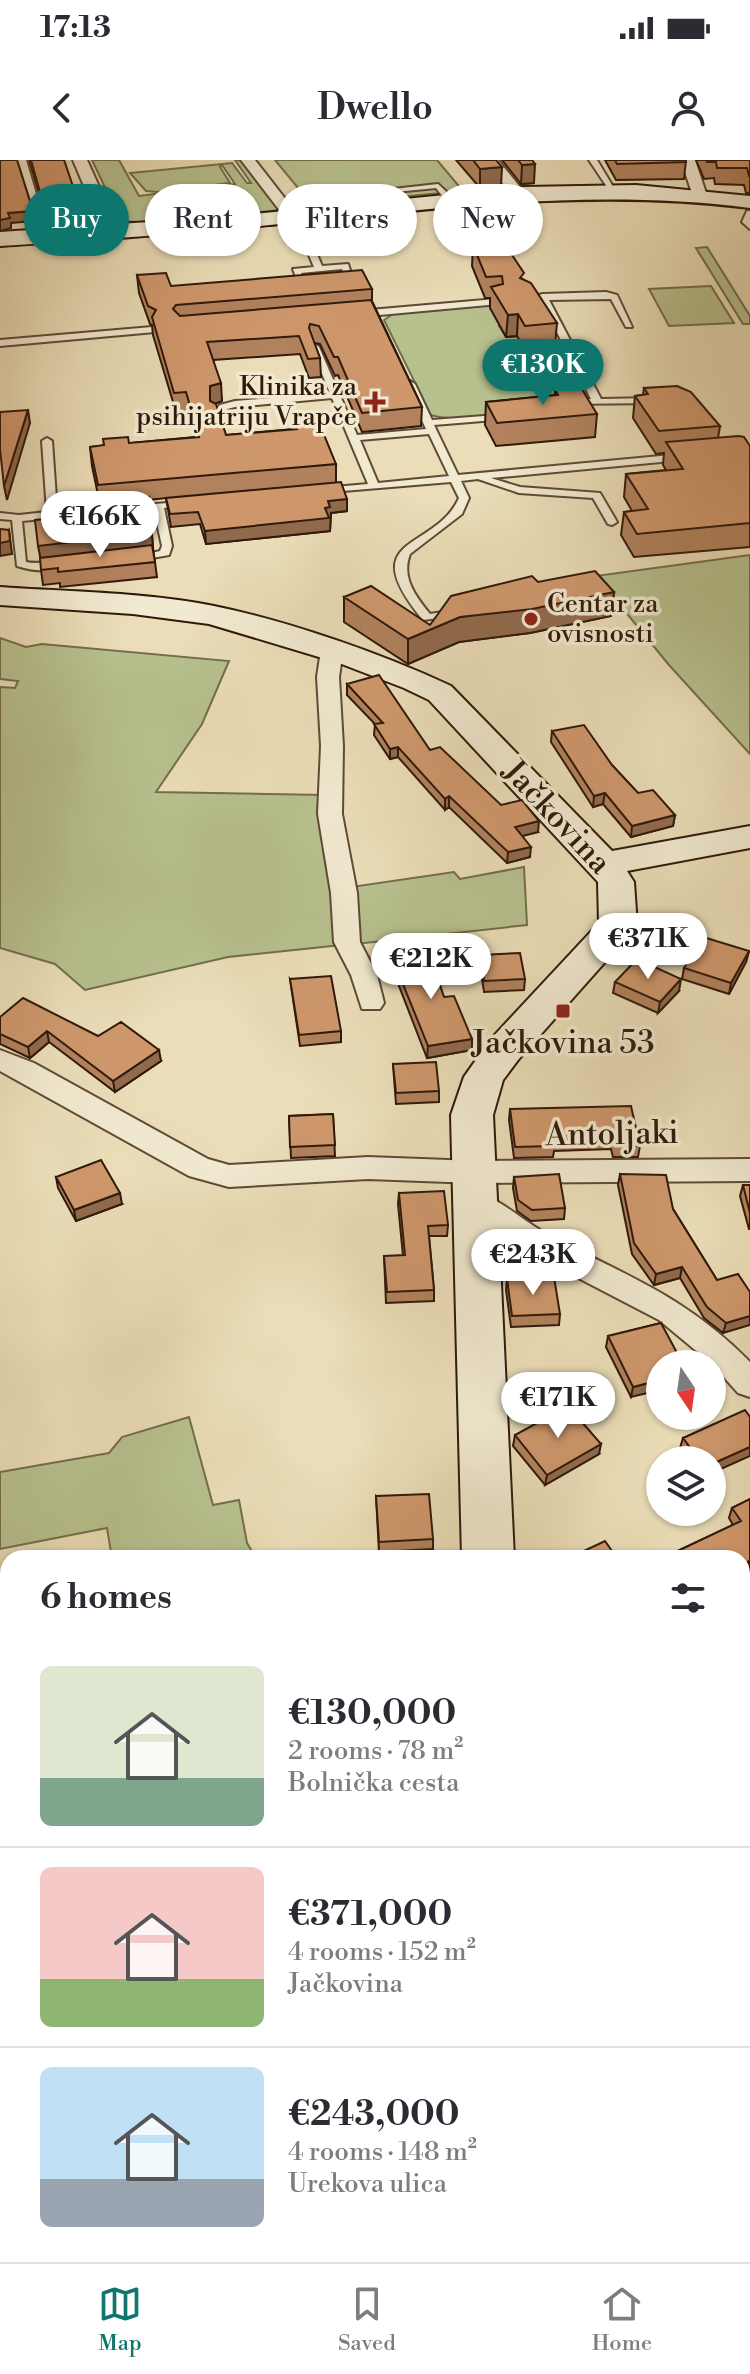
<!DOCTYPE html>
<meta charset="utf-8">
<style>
:root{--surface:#fff;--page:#f7f7f7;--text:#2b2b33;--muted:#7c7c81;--line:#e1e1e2;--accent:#0f766e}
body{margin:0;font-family:"Libre Bodoni",serif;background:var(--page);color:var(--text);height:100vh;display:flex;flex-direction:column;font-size:30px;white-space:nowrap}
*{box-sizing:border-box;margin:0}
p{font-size:26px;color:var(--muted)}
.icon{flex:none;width:44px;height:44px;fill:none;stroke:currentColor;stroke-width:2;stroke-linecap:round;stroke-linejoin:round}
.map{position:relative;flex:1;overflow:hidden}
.sheet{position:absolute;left:0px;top:1390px;width:750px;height:712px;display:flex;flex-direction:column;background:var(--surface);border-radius:24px 24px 0 0;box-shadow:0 2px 6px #0004}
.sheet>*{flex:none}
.banner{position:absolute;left:24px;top:24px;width:702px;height:72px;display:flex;gap:16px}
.needle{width:52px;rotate:167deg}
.fabs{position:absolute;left:646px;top:1190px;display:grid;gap:16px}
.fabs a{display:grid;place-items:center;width:80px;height:80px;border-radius:50%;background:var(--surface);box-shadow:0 2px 6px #0004;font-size:40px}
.price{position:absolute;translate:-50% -68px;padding:0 18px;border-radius:28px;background:#fff;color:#222;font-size:26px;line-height:52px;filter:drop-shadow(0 2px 4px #0008)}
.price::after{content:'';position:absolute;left:50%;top:48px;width:24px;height:18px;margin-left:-12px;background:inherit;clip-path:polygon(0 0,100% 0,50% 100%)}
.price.active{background:var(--accent);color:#fff}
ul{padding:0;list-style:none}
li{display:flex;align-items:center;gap:24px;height:200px;padding:0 40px}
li+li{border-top:2px solid var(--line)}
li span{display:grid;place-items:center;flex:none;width:224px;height:160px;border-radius:12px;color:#555}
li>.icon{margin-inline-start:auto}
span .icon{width:96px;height:96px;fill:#fffc;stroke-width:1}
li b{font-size:34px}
h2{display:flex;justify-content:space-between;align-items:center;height:96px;padding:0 40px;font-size:34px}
.chip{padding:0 28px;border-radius:36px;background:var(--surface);box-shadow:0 2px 6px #0004;font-size:28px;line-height:72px}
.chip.active{background:var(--accent);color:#fff}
.status{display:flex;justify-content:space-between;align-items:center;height:56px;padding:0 40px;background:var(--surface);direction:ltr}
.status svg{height:22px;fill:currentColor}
header{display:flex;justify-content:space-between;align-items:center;height:104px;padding:0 40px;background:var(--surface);font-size:36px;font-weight:600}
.dock{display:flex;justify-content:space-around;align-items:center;height:112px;border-top:2px solid var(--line);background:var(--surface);font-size:22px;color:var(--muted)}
.dock a{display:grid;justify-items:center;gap:4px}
.dock .active{color:var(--accent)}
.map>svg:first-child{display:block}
</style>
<div class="status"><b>17:13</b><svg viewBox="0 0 49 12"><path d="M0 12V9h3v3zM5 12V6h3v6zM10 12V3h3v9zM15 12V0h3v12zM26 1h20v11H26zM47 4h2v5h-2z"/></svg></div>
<header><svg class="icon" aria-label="back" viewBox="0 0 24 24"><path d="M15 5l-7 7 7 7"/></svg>Dwello<svg class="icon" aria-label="person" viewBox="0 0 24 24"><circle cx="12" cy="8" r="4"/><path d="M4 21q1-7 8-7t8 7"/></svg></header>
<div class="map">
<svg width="750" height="2102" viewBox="0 0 750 2102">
<rect width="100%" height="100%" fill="#eaddb7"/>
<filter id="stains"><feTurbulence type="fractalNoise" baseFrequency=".0025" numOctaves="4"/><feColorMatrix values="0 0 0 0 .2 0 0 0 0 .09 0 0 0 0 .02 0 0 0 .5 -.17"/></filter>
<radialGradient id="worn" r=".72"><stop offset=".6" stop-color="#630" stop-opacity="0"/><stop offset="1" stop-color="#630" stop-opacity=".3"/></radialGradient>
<path fill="#b7c18e" stroke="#746d4c" stroke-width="2" d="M92 0H119L139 36 235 24 222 5 220 7 230 23 158 32 146 31 130 13 232 3 247 23H251L235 0H243L280 50 153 63 121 61Z
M275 0H437L463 31 312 45Z
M707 87 750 156V164H743L696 88Z
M711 126 734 163 669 166 649 129Z
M497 144 509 165 499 166 506 177 517 176 524 188 555 185 582 221 583 232C559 246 458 265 431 255L384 160 396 152Z
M750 395V594L669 505 596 416Z
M0 478 26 487 42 484 229 501 202 564 156 632 325 635 341 785 228 797 85 830 55 804 0 788V527L15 528 18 521 0 519Z
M524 707 527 765 356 784 351 727 454 712 460 719Z
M189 1257 213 1345 239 1340 247 1383 256 1398H112L107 1368 0 1389V1312L109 1293 122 1277Z"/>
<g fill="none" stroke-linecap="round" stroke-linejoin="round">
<g stroke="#5e4a36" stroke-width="4">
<path id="lane" d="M18 0H26L46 68 39 66Z
M589 0H597L615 30H609Z
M438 24 452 37V41H446L436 28 334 38 330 36Z
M747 51H750V69L742 62Z
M292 55 305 66 322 106 348 104 354 122 299 126 293 109 314 107 297 67 288 57ZM342 109 346 118 305 121 301 113Z
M606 132 617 135 632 167H626L611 139 549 140 601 239 654 238 657 239V243L566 244 564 242 569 239H591L541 141 526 142 522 139 543 134Z
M496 139 499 140V144L358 157 354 154 358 151Z
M152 167 155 168V172L0 186V180Z
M315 184 319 187 357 275 426 269 405 224 410 221 415 224 432 260 510 254V258L507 259 434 265 458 315 682 294 687 297 682 300 491 318 520 327 600 333 617 362 612 365 608 364 593 338 519 333 478 319 461 321 469 338 462 354 410 394C401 417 415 436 430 454L455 450 461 453 455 456 423 460C352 374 435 392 459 338L451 322 319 333 318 331 323 328 368 324 332 238 235 247 227 249 222 261 214 259 220 245 235 241 330 233 311 187ZM429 274 449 316 378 323 360 280Z
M47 278 52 281 57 352 192 341V345L164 348 172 386 169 395 135 401 130 398 160 391 162 386 154 349 22 361 26 402C39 405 56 399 65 405 51 413 33 411 17 406L12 360 0 359V353L19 355 47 352 42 281Z"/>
</g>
<g stroke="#5e4a36" stroke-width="4">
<path id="street" d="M73 0H87L119 71 116 74 103 71Z
M241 0H255L297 54V60H287Z
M484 0H498L524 32 522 35H512Z
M681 0H695L706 33 704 36 692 33Z
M332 484 343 490 339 517 343 586 342 654 357 733 360 782 377 815 384 843 380 849H362L351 815 334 782 331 733 318 654 321 586 317 517 321 490Z
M0 890 34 903 208 999 229 1005 368 997 475 1001 750 999V1021L475 1023 368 1019 229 1027 189 1016 0 911Z
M478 1033C502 1040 524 1062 547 1074 627 1117 683 1134 750 1202V1237L738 1233 712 1204 659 1160 509 1082 467 1052 463 1044 467 1036Z"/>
</g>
<g stroke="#30190b" stroke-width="4">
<path id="secondary" d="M636 25 750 36V48C585 27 425 50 260 66 174 75 87 80 0 86V72L223 57 524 27Z
M0 427C71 432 144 432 214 446 288 461 383 494 451 526L612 691 750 666V688L627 711 634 722 637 766 518 900 503 920 493 955 514 1398H462L451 955 464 917 490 880 599 763 598 722 429 540 404 528 339 503 209 464 133 454 0 445Z
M439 2094H507V2102H439Z"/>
</g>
<use href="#lane" fill="#f1e9d0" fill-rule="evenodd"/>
<use href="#street" fill="#f1e9d0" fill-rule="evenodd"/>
<use href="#secondary" fill="#f1e9d0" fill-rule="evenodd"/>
</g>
<path fill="#b1825d" stroke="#30190b" stroke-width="2" d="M29 0H64L82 57 47 60Z
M456 0H496L501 26 480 28Z
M502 0H532L534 23 521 24Z
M605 0H686L684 19 616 20Z
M696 0H750V33H746L744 25 715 24 714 18 704 19Z
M473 85 524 120 557 163 555 185 524 188 517 176 506 177 490 148V138H485L472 106Z
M137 115 171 126 372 129V141L422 247 421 266 362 272 338 215 335 216 320 184 314 183 320 198 321 217 309 218 300 194 213 200 222 241 215 244 226 275 294 269V262L336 304V323L347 339V351L331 353 330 371 206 384 200 364 171 367 166 338 149 340 153 388 157 417 60 427V423L43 425 41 410 102 354 92 306 90 287 195 277 188 251 176 252 153 175 152 165 150 164 139 133Z
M644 228 720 266 718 278 750 286V387L634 397 621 375 624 352 632 351 624 337 626 314 666 310 663 305 664 293 656 294 633 258 635 236 643 235Z
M555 230 597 254 595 277 496 286 485 265 486 242 555 235Z
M538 422 614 432 611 456 530 473 459 482 408 504 344 462V437L430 465Z
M347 524 430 590 501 645 538 672 522 676 530 697 507 703 449 647 445 650 398 597 390 599 374 575 375 564 347 535Z
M552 571 612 605 638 633 675 655 673 666 631 677 603 644 593 647 551 582Z
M749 791 746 802 729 834 682 819 684 808Z
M481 795 525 819 524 830 484 832 480 806Z
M392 797 444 837 472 890 427 898 392 808Z
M290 819 341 871V882L300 886Z
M615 822 679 831 658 853 613 833Z
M0 857 98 876 161 901 115 932 49 882 30 898 0 884Z
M393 904 439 931V942L396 944Z
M510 949 640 986 638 997H613L611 989 554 991 553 997 514 998 509 960Z
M333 954 335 996 291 998 289 956Z
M620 1014 673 1049 717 1120 750 1132 723 1173 704 1158 680 1118 654 1125 632 1094 618 1025Z
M56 1017 122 1044 76 1061 58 1028Z
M514 1017 565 1048 564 1059 531 1061 517 1051 513 1028Z
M743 1025H750V1069H749L740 1036Z
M399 1033 448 1065 447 1076H429L434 1130V1141L386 1143 384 1096H403L398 1044Z
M507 1119 560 1154 559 1165 511 1167 506 1130Z
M661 1163 631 1237 606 1187 608 1176Z
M515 1275 599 1294 545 1325 513 1286Z
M683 1278 712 1300H689L680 1288Z
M376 1336 433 1379V1389L379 1392Z
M750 1339V1419L742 1423V1398H666L667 1396 733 1365 729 1358 732 1348Z
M750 2087V2102H747L742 2095Z"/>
<path fill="#906a4c" stroke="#30190b" stroke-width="2" d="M535 4 534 23 521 24 522 5Z
M502 7 501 26 480 28V9Z
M80 47 82 57 47 60 45 50Z
M33 51 34 61 11 63V68L0 71V60L8 53Z
M518 154 517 176 506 177 508 155Z
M221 223 222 241 212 245 210 241V226Z
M28 250 30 263 7 340 4 326Z
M149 337 153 388 41 401 38 386Z
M347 339V351L331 353 330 371 206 384 205 371 325 348 328 341Z
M9 370 12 394 0 396V383Z
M614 432 611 456 530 473 459 482 408 504V479L460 457Z
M398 587V597L390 599V589Z
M605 633 603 644 593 647 594 636Z
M449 636V647L445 650V639Z
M675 655 673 666 631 677 632 666Z
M539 661 538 672 515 678V667Z
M531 687 530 697 507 703 508 692Z
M749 791 746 802 729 834 731 823Z
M681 819 679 831 658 853 660 842Z
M47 871 49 882 30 898 28 887Z
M472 879V890L427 898 428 886Z
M159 890 161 901 115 932 113 921Z
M120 1033 122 1044 76 1061 74 1050Z
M682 1107 680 1118 654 1125 656 1114Z
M750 1156V1165L723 1173 726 1163Z
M660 1220V1230L631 1237 633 1227Z
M601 1284 599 1294 545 1325 547 1315Z
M750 1287V1296L712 1313V1304Z
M750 1411V1419L742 1423V1415Z
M747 1550 743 1559 742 1560V1552Z"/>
<path fill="#ce976c" stroke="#30190b" stroke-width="2" d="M0 0H17L33 51 8 53 10 58 0 60Z
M31 0H64L80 47 45 50Z
M473 0H496L502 7 480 9Z
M518 0H532L535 4 522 5Z
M615 0H686V2L617 4Z
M706 0H750V16H749L747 8H717L716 2H707Z
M504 83 524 113 520 118 531 123 557 163 525 166 518 154 508 155 491 127 503 124 502 116 486 117 473 85Z
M362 110 372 129 176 145 173 149 180 156 371 140 422 247 362 253 338 197H334L319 166 310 164 309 168 320 198 308 199 299 176 207 182 221 223 210 226V241L216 244 226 275 297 269 294 262 318 260 336 304 98 325 90 287 104 285 103 279 128 277 129 283 199 277 186 232 174 233 152 157 156 150 148 146 137 115 166 113 171 126Z
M580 226 597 254 497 263 486 242 558 235 555 230Z
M677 226 691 232 720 266 659 271 635 236 648 234 644 228Z
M28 250 4 326 0 289V252Z
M738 276 744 277 750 286V363L637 374 624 352 648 349 626 314 683 309 666 282Z
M341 322 347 339 328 341 330 347 325 348 329 358 205 371 198 352 170 354 166 338Z
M149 337 151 373 38 386 35 360 103 354 101 342Z
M0 369 9 370 10 381 0 383Z
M152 385 155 402 58 412V408L41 410 40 398Z
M595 411 614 432 532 449 460 457 408 479 344 437 371 426 430 465 451 436 532 416 538 422Z
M379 515 430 590 440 587 501 645 522 640 539 661 515 667 531 687 508 692 449 636 445 639 398 587 390 589 374 564 383 563 347 524Z
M584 565 612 605 638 633 653 630 675 655 632 666 605 633 594 636 552 571Z
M703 777 749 791 731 823 684 808Z
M429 792 444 837 454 836 472 879 428 886 392 797Z
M520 793 525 819 484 821 481 795Z
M637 799 681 819 660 842 615 822Z
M331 816 341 871 299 875 290 819Z
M23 838 98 876 121 862 159 890 113 921 47 871 28 887 0 874V857Z
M436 902 439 931 396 933 393 904Z
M631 946 640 986H615L613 977 553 980 554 986 515 987 510 949Z
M333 954 335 985 290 987 289 956Z
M101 1000 120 1033 74 1050 56 1017Z
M559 1014 565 1048 532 1050 518 1040 514 1017Z
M620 1014 666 1015 673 1049 717 1120 738 1114 750 1132V1156L726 1163 707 1147 682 1107 656 1114 634 1083Z
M743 1025H750V1053Z
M444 1031 448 1065 428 1066 434 1130 387 1132 384 1096 405 1095 399 1033Z
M554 1117 560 1154 512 1156 507 1119Z
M661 1163 683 1204H660V1220L633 1227 608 1176Z
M568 1246 601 1284 547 1315 515 1275Z
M745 1250 750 1257V1287L712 1304V1300H699L683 1278Z
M429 1334 433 1379 379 1382 376 1336Z
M750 1339V1400L748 1402 750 1405V1411L742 1415V1398H668L667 1396 741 1361 732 1348Z
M605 1381 617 1398H569Z
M742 1541 747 1550 742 1552Z
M747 1914 750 1919V1989L742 1995V1917Z"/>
<g fill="#8f2418" stroke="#f1e9d0" stroke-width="3">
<path d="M371 230h8v8h8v8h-8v8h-8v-8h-8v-8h8z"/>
<circle cx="531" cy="459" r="8"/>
<rect x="555" y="843" width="16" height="16" rx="4"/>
</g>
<g text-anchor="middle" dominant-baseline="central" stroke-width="7" stroke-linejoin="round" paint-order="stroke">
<g font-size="26" fill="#30190b" stroke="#f1e9d0" text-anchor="end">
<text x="357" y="227">Klinika za<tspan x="357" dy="30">psihijatriju Vrapče</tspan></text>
<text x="547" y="444" text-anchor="start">Centar za<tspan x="547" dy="30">ovisnosti</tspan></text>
</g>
<g font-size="32" fill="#30190b" stroke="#f1e9d0">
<text transform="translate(557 657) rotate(47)">Jačkovina</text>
<text transform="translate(612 974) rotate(-1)">Antoljaki</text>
</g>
<g font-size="32" fill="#30190b" stroke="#f1e9d0">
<text x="563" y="883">Jačkovina 53</text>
</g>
</g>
<rect width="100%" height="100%" filter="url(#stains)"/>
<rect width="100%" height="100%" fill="url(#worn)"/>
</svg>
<div class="fabs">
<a><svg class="needle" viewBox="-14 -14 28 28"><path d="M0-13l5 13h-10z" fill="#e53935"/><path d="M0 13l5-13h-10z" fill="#7c7c81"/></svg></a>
<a><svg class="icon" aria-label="layers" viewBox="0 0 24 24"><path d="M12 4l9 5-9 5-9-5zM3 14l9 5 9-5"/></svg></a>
</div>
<b class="price active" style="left:543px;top:247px">€130K</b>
<b class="price" style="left:100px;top:399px">€166K</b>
<b class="price" style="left:648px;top:821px">€371K</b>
<b class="price" style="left:431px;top:841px">€212K</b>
<b class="price" style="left:533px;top:1137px">€243K</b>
<b class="price" style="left:558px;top:1280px">€171K</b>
<div class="banner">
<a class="chip active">Buy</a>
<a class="chip">Rent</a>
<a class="chip">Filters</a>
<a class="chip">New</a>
</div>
<section class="sheet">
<h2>6 homes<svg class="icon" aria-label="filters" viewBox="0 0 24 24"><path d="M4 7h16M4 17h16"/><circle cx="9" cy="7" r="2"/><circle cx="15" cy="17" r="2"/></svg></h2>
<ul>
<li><span style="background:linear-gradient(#dfe7d0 70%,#7fa58c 0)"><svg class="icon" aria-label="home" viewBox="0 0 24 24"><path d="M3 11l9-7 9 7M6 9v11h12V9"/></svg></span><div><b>€130,000</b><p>2 rooms · 78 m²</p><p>Bolnička cesta</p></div></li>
<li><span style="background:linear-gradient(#f6c9c9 70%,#8fb573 0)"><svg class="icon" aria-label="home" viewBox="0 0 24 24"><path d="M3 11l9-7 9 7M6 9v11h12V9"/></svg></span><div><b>€371,000</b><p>4 rooms · 152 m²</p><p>Jačkovina</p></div></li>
<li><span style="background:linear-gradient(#bfe0f5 70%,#9aa5b1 0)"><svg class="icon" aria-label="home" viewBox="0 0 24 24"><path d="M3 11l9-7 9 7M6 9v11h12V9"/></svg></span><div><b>€243,000</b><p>4 rooms · 148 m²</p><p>Urekova ulica</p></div></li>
</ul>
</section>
</div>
<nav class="dock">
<a class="active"><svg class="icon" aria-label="map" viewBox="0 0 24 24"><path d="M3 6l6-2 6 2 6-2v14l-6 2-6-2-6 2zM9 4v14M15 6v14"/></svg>Map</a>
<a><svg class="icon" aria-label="saved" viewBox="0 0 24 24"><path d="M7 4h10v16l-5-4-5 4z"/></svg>Saved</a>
<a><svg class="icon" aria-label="home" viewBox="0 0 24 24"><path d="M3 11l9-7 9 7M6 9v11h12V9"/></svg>Home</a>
</nav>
